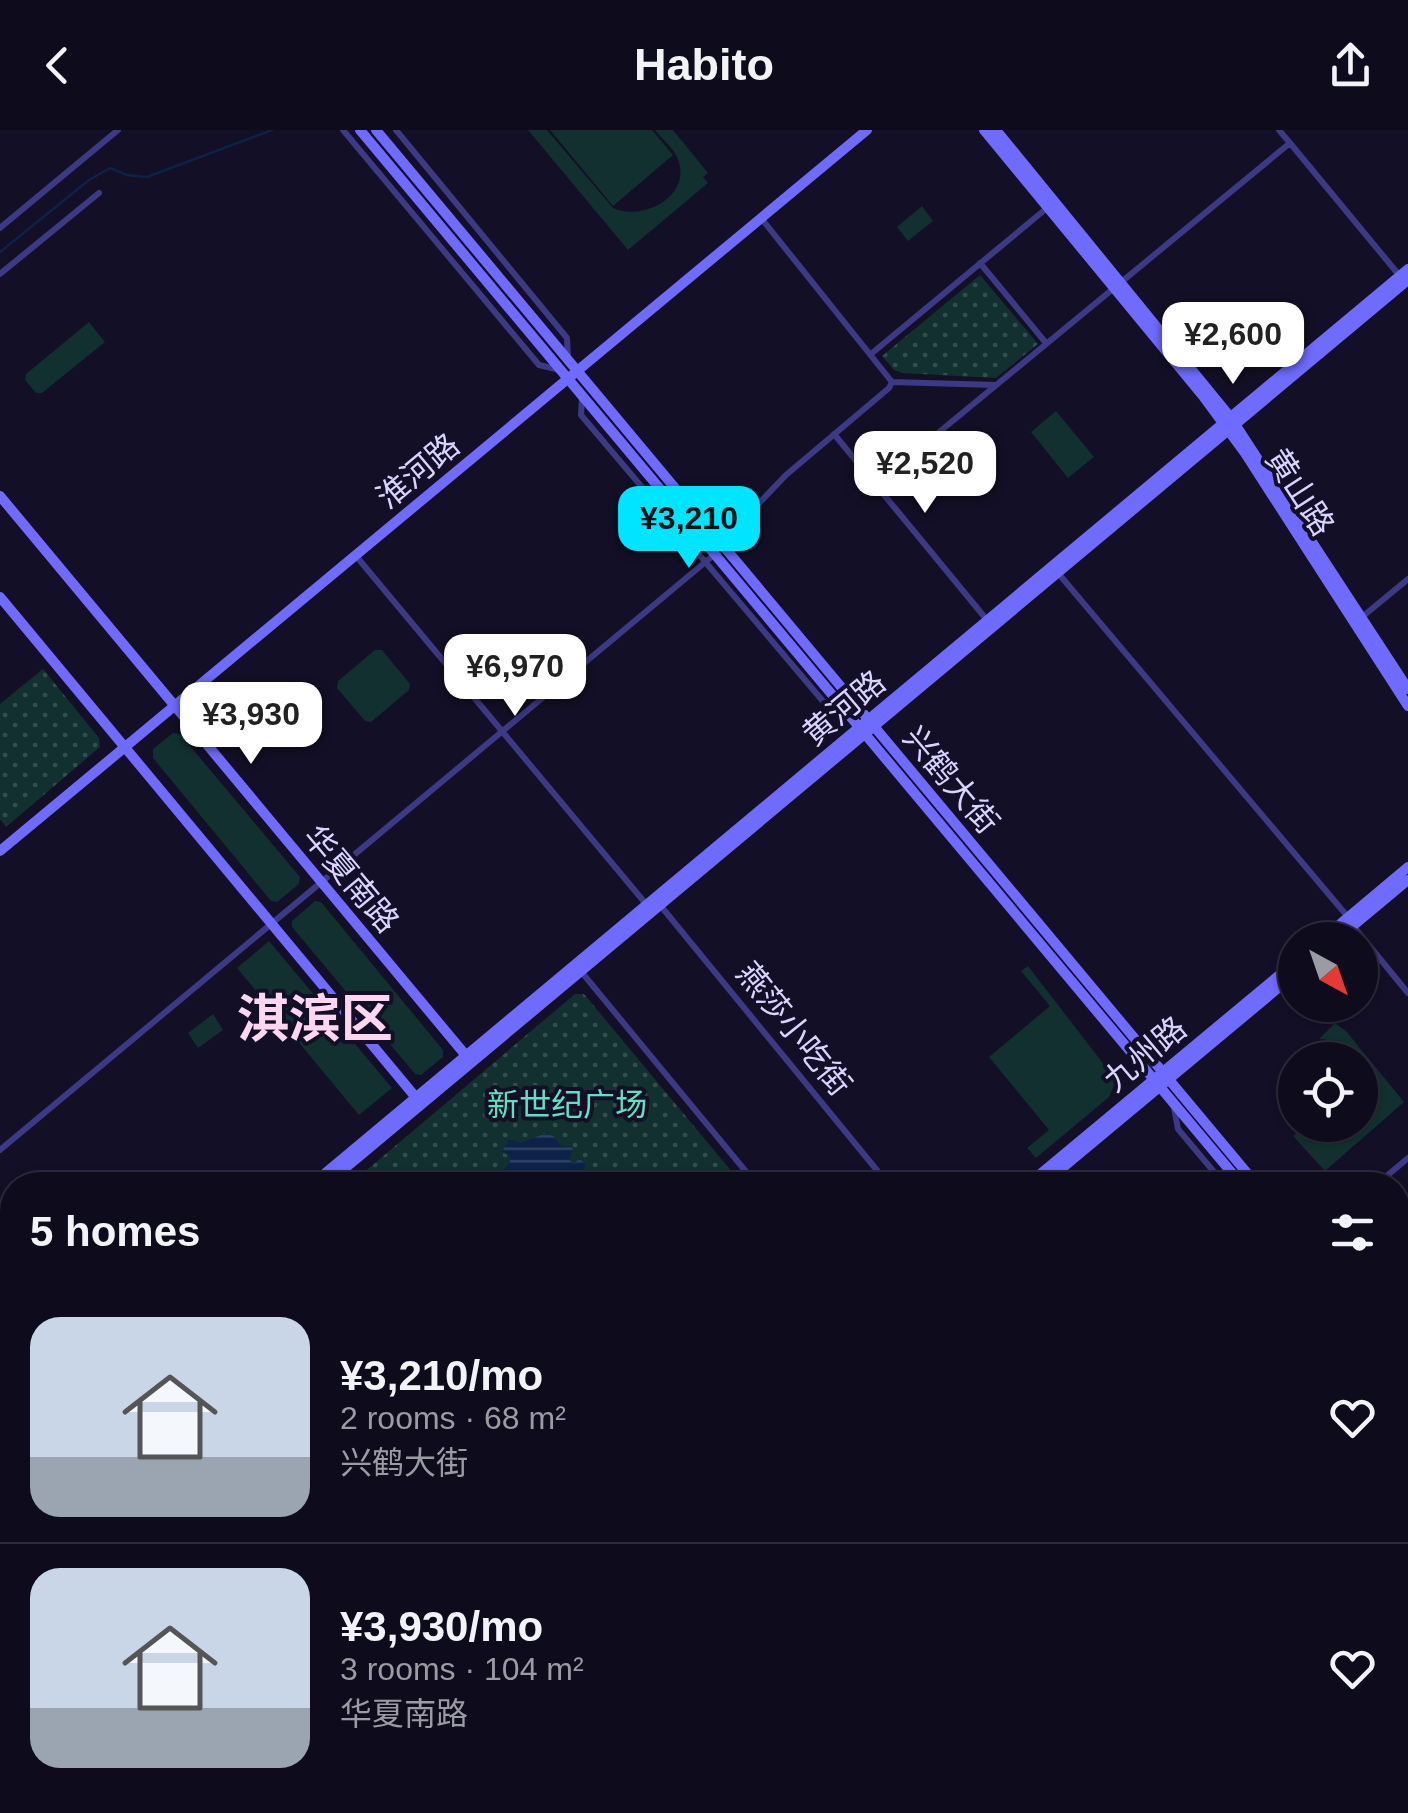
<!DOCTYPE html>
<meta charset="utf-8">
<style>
:root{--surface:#0e0b1c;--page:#1c1929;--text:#f1f3f6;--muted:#9b9ba3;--line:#2e2b3b;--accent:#00e5ff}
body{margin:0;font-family:Arial,"Noto Sans SC",sans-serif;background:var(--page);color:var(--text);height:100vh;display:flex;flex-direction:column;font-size:38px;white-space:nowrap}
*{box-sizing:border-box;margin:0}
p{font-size:32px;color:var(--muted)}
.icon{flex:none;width:55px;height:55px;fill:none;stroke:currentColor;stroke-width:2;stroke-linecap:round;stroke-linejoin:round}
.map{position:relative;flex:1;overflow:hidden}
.sheet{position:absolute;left:0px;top:1042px;width:1410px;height:642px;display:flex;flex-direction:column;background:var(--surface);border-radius:40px 40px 0 0;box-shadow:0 2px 8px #0004,0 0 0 2px var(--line)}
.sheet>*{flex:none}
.needle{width:65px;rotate:140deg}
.tools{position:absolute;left:1278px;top:792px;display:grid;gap:20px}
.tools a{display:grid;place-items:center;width:100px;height:100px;border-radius:50%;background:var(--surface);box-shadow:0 2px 8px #0004,0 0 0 2px var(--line);font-size:50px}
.price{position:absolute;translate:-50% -85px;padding:0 22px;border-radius:20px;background:#fff;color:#222;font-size:32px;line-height:65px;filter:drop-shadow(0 2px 5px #0008)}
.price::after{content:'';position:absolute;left:50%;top:60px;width:30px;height:22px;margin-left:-15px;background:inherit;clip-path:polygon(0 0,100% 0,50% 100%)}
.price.current{background:var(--accent);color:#111}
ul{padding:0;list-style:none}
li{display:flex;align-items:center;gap:30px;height:250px;padding:0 30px}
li+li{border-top:2px solid var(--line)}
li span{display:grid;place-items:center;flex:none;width:280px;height:200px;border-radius:30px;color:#555}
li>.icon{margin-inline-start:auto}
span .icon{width:120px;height:120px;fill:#fffc;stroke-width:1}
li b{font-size:42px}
h2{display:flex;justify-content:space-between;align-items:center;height:120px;padding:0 30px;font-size:42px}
header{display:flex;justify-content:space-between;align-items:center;height:130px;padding:0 30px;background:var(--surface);font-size:45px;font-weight:700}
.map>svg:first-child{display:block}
</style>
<header><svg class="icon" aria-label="back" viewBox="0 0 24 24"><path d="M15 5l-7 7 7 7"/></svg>Habito<svg class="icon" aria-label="share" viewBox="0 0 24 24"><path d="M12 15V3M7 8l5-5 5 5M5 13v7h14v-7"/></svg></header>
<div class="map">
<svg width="1408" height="1683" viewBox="0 0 1408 1683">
<defs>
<pattern id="park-dots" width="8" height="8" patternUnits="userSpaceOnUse" patternTransform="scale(2.5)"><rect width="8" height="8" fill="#12302f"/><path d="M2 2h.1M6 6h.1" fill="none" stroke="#344d4e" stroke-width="1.8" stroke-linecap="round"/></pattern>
<pattern id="water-rules" width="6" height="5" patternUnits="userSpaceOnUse" patternTransform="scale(2.5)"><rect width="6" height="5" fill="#0c2248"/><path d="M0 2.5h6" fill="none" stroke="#2f4163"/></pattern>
</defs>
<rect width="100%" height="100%" fill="#130f26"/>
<path fill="#12302f" d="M528 0H547L613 78C644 92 696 64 676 25 671 16 661 8 655 0H673L708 43 703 47 708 53 628 120Z
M550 0H652L673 25 613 76Z
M922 76 933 91 908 111 897 97Z
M89 192 105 212 42 263H36L25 250 26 244Z
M1056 281 1094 327 1068 348 1031 302Z
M375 520H382L410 554 409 560 371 592 365 591 337 558 338 551Z
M173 603 180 604 300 747 299 754 277 772 271 771 153 628V619Z
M315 771 321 772 443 920V927L421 945 415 944 292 797V791Z
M269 811 392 958 359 985 237 838Z
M1028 836 1112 945 1115 953 1109 967 1036 1028 1027 1018 1049 1000 989 927 1050 876 1021 841Z
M213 884 223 900 198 918 188 903Z
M1335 893 1346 901 1404 972 1325 1041 1293 1006 1306 995H1360V930H1348L1347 921 1338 911 1319 909Z
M1398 1067 1408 1080V1129L1398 1138Z"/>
<path fill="url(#park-dots)" d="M980 145 1038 214 996 248 902 243 894 240 882 226Z
M43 539 99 608 100 617 6 697 0 689V574Z
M575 864H584L743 1055H349Z
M1408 1624V1683H1390L1381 1673 1398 1672V1632Z"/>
<path fill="url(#water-rules)" d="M546 1003 555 1007 560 1015 573 1017 570 1030 573 1034 579 1029 586 1034 582 1043 584 1049 597 1052C583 1059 562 1057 551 1048L550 1055H478L499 1045 510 1032V1026L502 1022 509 1009 521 1013Z"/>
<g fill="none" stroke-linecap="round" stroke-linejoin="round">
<path stroke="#0c2248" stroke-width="2.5" d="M0 122 89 50 110 38 127 45 147 47 272 0"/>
<path stroke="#3d3a85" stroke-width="6" d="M343 0 539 235 560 240
M396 0 567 208 568 230
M1279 0 1290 13
M0 98 118 0
M980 133 1046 213
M0 144 99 63
M871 224 1047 78
M892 252 995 255
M582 268 581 285 827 576 842 578
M834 304 987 490
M875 355 1290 13 1399 145
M721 413 786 345 889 258 892 252 761 88
M356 426 646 774
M1058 443 1348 787
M1362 487 1408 449
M660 775 889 1055
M1354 797 1408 863
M579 839 757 1055
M1174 978 1178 999 1225 1055
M0 1020 715 424
M1376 1055 1408 1028
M1398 1375 1408 1367
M1398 1632 1408 1624
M694 1672 703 1683
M965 1683 978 1672
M1028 1683 1040 1672
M1337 1683 1349 1672"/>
<path stroke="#6f6bff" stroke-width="10" d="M360 0 1242 1055
M376 0 1257 1055
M984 0 1203 266 1245 323 1408 576
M996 0 1231 288 1408 559
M0 366 468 928
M0 467 418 970
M0 721 867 0
M1321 810 1408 737
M1336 810 1408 750
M311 1055 1408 139
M325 1055 1408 150
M1027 1055 1295 832
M1042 1055 1295 844
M1398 1224 1408 1237
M0 1267 12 1282
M0 1280 12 1295
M0 1315 12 1305
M0 1327 12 1316
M327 1672 336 1683
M338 1672 347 1683
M274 1683 287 1672
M289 1683 301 1672"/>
<path stroke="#c25bff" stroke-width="11" d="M1398 1330 1406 1267 1398 1244
M1398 1356 1408 1347
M986 1683 998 1672
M1006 1683 1019 1672"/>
</g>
<g text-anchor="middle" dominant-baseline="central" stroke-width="8" stroke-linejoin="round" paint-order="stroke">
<g font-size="32" fill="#d9d4ff" stroke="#130f26">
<text transform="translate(418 341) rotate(-40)">淮河路</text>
<text transform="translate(1300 362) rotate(57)">黄山路</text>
<text transform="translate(844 578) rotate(-40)">黄河路</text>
<text transform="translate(951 650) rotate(50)">兴鹤大街</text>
<text transform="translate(351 749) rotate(50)">华夏南路</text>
<text transform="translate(794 899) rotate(51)">燕莎小吃街</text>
<text transform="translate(1145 924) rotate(-40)">九州路</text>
</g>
<g font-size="32" fill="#5fe0c0" stroke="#130f26">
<text x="567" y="975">新世纪广场</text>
</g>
<g font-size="52" font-weight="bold" fill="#ffd6f0" stroke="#130f26">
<text x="315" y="889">淇滨区</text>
</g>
</g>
</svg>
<div class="tools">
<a><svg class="needle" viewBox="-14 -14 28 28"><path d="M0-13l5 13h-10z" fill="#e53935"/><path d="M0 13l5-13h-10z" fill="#9b9ba3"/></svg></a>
<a><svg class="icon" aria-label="locate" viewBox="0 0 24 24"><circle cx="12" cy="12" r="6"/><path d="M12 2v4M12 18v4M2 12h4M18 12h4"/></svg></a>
</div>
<b class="price" style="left:1233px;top:257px">¥2,600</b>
<b class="price" style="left:925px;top:386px">¥2,520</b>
<b class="price current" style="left:689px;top:441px">¥3,210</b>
<b class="price" style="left:515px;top:589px">¥6,970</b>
<b class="price" style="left:251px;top:637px">¥3,930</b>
<section class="sheet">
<h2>5 homes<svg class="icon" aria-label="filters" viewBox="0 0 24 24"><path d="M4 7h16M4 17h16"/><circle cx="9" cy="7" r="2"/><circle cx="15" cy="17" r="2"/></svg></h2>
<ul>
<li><span style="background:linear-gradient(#c9d6e8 70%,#9aa5b1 0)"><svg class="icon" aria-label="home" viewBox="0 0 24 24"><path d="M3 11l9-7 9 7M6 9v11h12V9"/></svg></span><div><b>¥3,210/mo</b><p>2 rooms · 68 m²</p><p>兴鹤大街</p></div><svg class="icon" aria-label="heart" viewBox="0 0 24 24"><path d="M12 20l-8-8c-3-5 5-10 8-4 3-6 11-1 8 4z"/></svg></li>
<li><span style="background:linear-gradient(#c9d6e8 70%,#9aa5b1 0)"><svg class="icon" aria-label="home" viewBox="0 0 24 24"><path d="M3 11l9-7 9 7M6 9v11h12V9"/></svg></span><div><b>¥3,930/mo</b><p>3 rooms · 104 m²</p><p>华夏南路</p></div><svg class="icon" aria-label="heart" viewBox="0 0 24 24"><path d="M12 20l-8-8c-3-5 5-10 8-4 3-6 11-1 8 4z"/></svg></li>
</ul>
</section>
</div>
